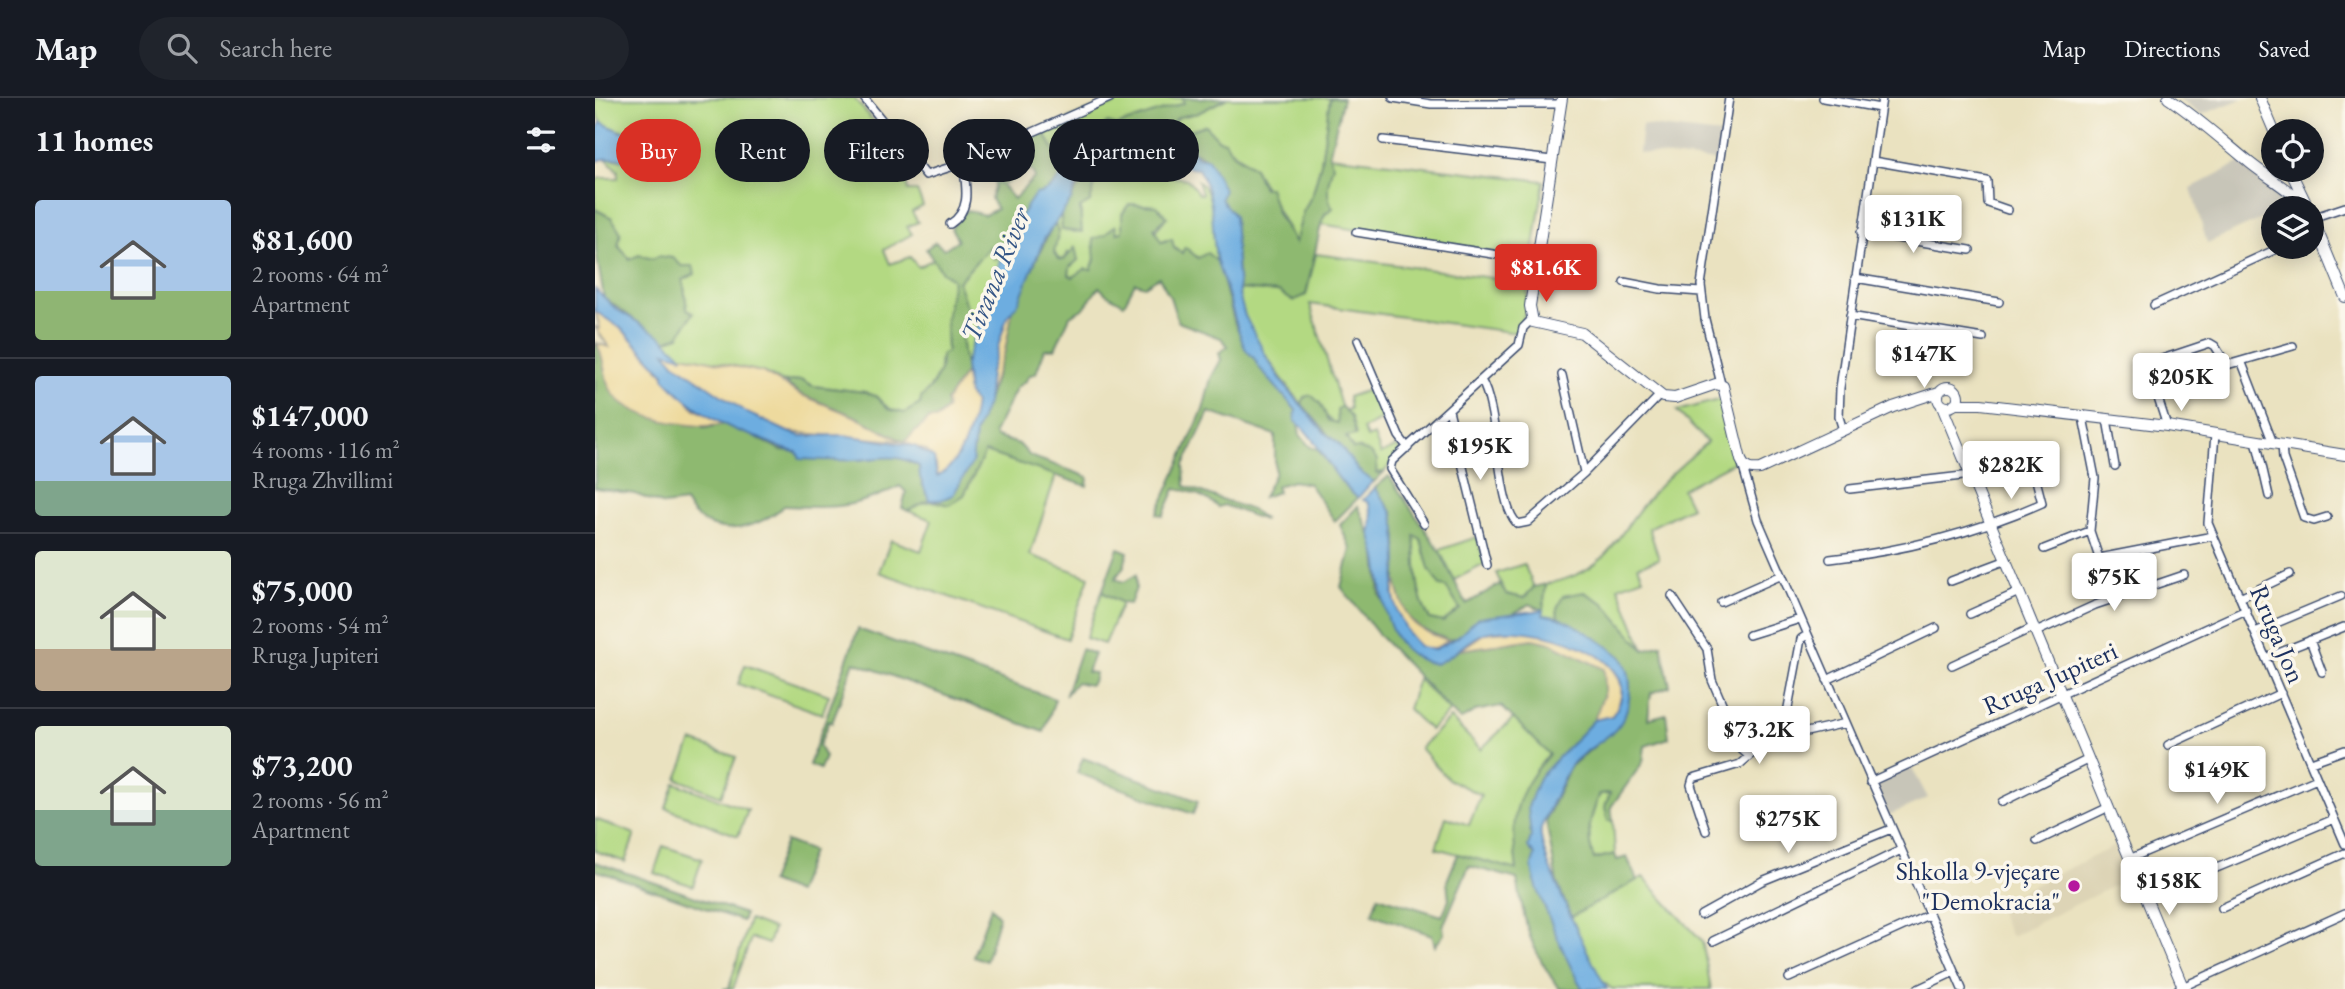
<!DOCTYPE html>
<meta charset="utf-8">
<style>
:root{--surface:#171b24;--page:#20242c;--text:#f1f3f6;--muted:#9ea1a6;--line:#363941;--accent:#d93025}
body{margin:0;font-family:"EB Garamond",serif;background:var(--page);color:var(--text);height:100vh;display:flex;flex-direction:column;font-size:26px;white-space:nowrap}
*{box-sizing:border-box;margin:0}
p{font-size:23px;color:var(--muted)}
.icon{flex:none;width:38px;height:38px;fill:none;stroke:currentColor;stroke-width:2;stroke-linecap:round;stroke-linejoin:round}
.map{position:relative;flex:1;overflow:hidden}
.panel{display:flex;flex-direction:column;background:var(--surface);width:595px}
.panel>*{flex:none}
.guide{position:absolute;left:21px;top:21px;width:665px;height:63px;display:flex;gap:14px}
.fabs{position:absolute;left:1666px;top:21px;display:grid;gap:14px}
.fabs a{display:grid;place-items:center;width:63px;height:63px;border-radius:50%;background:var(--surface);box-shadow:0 4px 18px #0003;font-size:35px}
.price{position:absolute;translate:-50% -60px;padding:0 16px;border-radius:7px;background:#fff;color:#222;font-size:23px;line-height:46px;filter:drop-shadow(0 2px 4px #0008)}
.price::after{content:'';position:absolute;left:50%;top:42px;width:21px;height:16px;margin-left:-10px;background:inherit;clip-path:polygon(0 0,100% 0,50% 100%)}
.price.on{background:var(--accent);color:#fff}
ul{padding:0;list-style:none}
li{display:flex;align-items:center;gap:21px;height:175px;padding:0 35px}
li+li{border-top:2px solid var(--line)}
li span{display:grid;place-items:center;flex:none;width:196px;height:140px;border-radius:7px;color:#555}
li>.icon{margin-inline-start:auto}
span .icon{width:84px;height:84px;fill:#fffc;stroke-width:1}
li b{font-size:30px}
h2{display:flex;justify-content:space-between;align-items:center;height:84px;padding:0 35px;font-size:30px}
.chip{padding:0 24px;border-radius:32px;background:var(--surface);box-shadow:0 4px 18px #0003;font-size:24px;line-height:63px}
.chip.on{background:var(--accent);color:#fff}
header{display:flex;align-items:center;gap:42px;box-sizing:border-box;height:98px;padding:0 35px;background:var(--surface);border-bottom:2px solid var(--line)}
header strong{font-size:33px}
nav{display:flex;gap:38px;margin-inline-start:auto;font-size:24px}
.search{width:490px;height:63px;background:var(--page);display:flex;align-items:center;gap:18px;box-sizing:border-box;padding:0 24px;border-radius:38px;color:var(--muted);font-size:26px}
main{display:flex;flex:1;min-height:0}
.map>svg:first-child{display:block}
</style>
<header>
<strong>Map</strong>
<div class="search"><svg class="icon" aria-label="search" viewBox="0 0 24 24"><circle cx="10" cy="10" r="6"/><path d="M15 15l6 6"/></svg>Search here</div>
<nav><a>Map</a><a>Directions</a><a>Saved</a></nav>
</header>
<main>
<section class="panel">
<h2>11 homes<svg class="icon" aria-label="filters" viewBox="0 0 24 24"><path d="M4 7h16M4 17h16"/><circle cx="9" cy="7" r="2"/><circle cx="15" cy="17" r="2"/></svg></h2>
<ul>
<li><span style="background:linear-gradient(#a9c7e8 65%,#8fb573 0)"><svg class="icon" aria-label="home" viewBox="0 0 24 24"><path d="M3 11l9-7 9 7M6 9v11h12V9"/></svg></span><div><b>$81,600</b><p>2 rooms · 64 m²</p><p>Apartment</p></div></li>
<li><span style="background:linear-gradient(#a9c7e8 75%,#7fa58c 0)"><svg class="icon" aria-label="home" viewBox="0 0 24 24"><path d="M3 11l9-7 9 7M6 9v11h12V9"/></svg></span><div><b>$147,000</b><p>4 rooms · 116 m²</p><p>Rruga Zhvillimi</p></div></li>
<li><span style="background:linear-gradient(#dfe7d0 70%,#b9a48a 0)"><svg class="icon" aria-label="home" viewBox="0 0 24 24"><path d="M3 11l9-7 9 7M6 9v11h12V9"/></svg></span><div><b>$75,000</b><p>2 rooms · 54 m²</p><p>Rruga Jupiteri</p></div></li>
<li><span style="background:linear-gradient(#dfe7d0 60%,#7fa58c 0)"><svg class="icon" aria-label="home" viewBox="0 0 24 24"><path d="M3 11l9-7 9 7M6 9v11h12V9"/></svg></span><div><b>$73,200</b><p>2 rooms · 56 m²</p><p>Apartment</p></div></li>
</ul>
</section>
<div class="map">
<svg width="1750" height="891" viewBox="0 0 1750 891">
<rect width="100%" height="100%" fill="#fbf7ec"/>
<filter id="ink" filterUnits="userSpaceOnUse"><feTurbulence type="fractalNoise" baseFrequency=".0143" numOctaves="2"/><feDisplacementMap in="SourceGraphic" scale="14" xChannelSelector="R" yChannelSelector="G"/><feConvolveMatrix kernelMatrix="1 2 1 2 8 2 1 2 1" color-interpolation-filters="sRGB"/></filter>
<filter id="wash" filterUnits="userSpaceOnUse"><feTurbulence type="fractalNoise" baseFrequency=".00686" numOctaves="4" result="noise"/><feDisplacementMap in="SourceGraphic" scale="28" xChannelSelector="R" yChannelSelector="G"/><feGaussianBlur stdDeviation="1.57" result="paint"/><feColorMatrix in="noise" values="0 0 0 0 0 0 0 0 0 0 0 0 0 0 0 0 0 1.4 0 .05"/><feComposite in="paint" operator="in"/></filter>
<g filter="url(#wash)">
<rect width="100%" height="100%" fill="#eae2c0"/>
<path fill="#ddd4b6" d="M1524 746 1539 778 1416 838 1400 806Z"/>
<path fill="#c7c5b8" d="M1583 0H1649L1606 17Z
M1047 27 1126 36 1122 63 1044 55Z
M1648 63 1703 106 1692 110H1678V116L1612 145 1596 90Z
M1316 668 1333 700 1294 717 1281 684Z"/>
<path fill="#b3d982" stroke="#678470" stroke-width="2" d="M0 0H259L293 40 280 48 287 60 301 51 323 78 311 81 313 93H322L328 108 317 114 323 124 312 129 317 136 289 152 295 166 315 159 323 169 339 161 347 174 358 181 351 223 352 254 344 263 345 273 325 306 309 315H302L270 294 218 288 207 282 189 284 167 274 88 259 70 243 84 238 98 215 92 211 88 181 93 177 78 160C32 160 28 171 17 120L0 111V85L4 80H23V73L10 59C38 66 49 67 69 44 46 24 0 49 0 0Z
M527 0H587L589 6 521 28 513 26 480 40 470 52 460 54 450 36 464 29 463 26 497 11 518 7Z
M632 0H735L726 65 718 95 708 114 701 146 659 70 608 29 596 32 593 48 540 30 574 27 584 19 603 15Z
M429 56 436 71 406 88 389 76Z
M734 58 949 83 937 161 726 126 730 116 736 113 732 95Z
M562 61 576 67 579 79 592 81 604 96H607L603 83C626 100 613 141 623 164L603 160 590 150 587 155 571 142 566 144 559 134 572 119 562 108 534 106 527 116V134L522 135 520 128C500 148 505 148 496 172L478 179 474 177 475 169 483 162 473 154 469 162 463 161 459 154 464 133 459 124 466 115 467 132 480 134 486 120V107L495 97 502 79 520 66 523 70 533 66 546 74 551 62 557 66Z
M395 148 397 157 408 159 370 267C367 246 363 235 374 216L362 185Z
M721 156 934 185 930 215 922 235 715 206 746 308 742 313 744 326H740L710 299 707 306C686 281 644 225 644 191L685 194 693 200 711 197Z
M779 290 791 319 768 331 772 340 779 337 786 356 803 348 805 354 789 374 780 375 753 347 747 313 755 311 753 299Z
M1127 301 1141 363 1087 391 1096 409 1054 430 1064 461 1043 468 1048 480 1023 489 1049 552 1030 530 962 510 963 519 947 517 951 486C1016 473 1018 440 1057 396 1073 377 1094 361 1112 344L1082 313Z
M390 354 461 377 435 457 494 479 472 541 284 474 296 442 326 453 337 422 313 413C332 397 353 408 369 397Z
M819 436 826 441 829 455 865 511 848 524 835 521C819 496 822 465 819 436Z
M882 439 890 466 859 482 844 452Z
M929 466 939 489 929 500 911 496 901 475Z
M507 494 527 505 509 546 491 540Z
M150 567 234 597 227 616 143 586Z
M823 581 855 613 835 632 813 611Z
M855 620 886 651 919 620 954 656C922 695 916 722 922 772L841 750 851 719 874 727 886 697 853 681 825 650Z
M97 643 141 659 126 698 82 681Z
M80 685 153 712 143 738 71 710Z
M1015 695 1013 723H1018L1020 756 999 761C990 737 995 720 1005 696Z
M0 721 40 736 30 764 0 753Z
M68 748 107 761 98 788 59 775Z
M1048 779 1107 843 1116 891H1017L1005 881 976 819Z
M154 822 178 831 173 846 156 840 138 891H128L134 890Z"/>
<path fill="#8eb970" stroke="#547467" stroke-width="2" fill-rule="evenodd" d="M587 0H632L603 15 584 19 574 27 507 38 494 50 480 54C472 71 460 95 440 97L424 123 410 157 399 161 395 148 363 184 374 216C362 237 368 251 371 274L351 303 352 311 341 321H334L314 342 309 344 259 318 207 297 189 284 207 282 218 288 270 294 281 298 293 311 309 315 325 306 326 300 337 288 345 273 346 257 352 253 351 223 358 181 347 174 331 151 340 144 349 151 363 142 356 130 372 112 389 117 402 111 396 101 400 84 405 85 419 101 440 79 428 57 373 81V64L463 26 464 29 450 36 460 54 470 52 480 40 513 25 521 28 589 5Z
M735 0H748L734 58 738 67C734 80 729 96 738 110L730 116 726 126 711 197 698 203 684 194 644 191 639 118 626 101 613 61 593 52 595 32 610 27 624 42 630 43 638 56 659 70 668 90 674 89 682 115 700 145 708 114 718 95 726 65Z
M502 79 495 104 485 110 487 134 467 132 466 115C478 100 481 82 502 79Z
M534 106 562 108 572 119 559 130 566 144 577 141 579 150 587 155 590 149 603 160 612 155 623 164 640 226 663 267 701 312 705 337 715 349 722 351 749 387 763 400 740 423 714 386 698 383 681 388 683 394 668 399 680 375V337L614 314 589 367 590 388 659 413 669 422 629 407 623 409C612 399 594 392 580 391L568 418 562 416 608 312 616 280 626 262 624 255 633 248 626 240 583 224 575 199 564 179 550 188 540 185 529 206 511 196 504 189 489 210 475 218 460 251H450L441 275 433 278 431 283 422 289 399 335 401 339 424 346 435 358 493 379 492 388 390 354 369 397 354 407 334 402 313 413 307 410 311 394 305 388C258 411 240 410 189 408 160 434 112 443 90 404L69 407 40 396 0 390V244C10 258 12 280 19 297L111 330 129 326 138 328 186 352 263 362 300 358 324 368 327 386 333 394 377 365 380 336 410 253 417 214 459 124 464 133 459 154 463 161 469 162 480 149 483 162 475 169 474 177 478 179 490 171 496 172 500 162 498 141 510 137 520 127 522 135 527 134V116Z
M0 111 17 120 26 135 23 148 35 161 44 157 58 161 63 158 78 160 87 168H98L100 176 88 182 92 211 98 215 84 238 70 243 9 200 1 153Z
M716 297 725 305 734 323 743 325 742 313 746 308 756 319 761 337 751 339 758 351 763 350 776 355 782 362 781 375 789 374 778 385 764 373 707 306 709 299Z
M794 378 844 452 871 506 905 486 911 496 929 500 939 489 951 486 948 512 935 506 915 517 891 519 862 540 853 542 822 529 807 510 801 483 802 439 798 415 780 390ZM819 437 826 441 834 471 845 488 851 489 865 511 848 524 835 521C819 496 822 465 819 437Z
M763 408 780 448 785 497 815 555 840 566 865 552 938 541 956 545 1009 571C1014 588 1006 607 999 622L944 680 935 721 936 739 933 749 940 757C937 788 952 813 965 841 973 858 977 875 988 891H964C934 847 931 832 922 781L874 768 848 828 849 836 840 848 837 837 777 816 783 798 847 818 854 802 852 783 863 756 922 772C915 717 919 699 954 656L906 608 880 613 865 622 784 537 746 489 756 451 745 427Z
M523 450 533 454 529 468 520 481 529 484 541 477V490L535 506 527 505 507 494Z
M989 494 1009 505 1049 552 1066 546 1075 588 1056 595 1053 621 1071 616 1074 640 1050 648 1048 664 1016 709 1018 723H1013L1010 709 1015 695 1005 696C995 719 990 737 999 761L1020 756 1022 762 1032 759 1042 782 976 819 962 784 951 723 974 670 1009 640 1027 559 963 519 962 510 968 498Z
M263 531 460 601 449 634 259 564 237 625 234 623 224 648 230 659 225 671 214 667Z
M486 551 499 556 492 574 500 575 498 584 494 587 481 584 470 598Z
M488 660 603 703 598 716 482 675Z
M191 743 217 753 202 795 175 784Z
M0 764 150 816 147 823 0 772Z
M396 809 404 818 391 863 378 858Z"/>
<path fill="#eeda9e" stroke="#84847e" stroke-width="2" d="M513 56 533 57C522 60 520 67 511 74 502 80 490 84 481 89L490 62Z
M418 210 410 253 394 294C390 270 404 229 418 210Z
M0 213 27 231 100 311 129 326C101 333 38 321 19 297 7 282 11 260 1 245L14 249 0 229 5 230Z
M69 253 167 274 207 297 259 318 307 343 193 334 152 315 79 265Z
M371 274 373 296 380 305C377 330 366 367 342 378L341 366 332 353 309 344 334 321H341L352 311 351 303Z
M801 483C809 519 816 531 853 542 847 546 840 552 833 552 810 550 793 501 801 483Z
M925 532C963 536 1056 563 1017 618L999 622 1010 593 1009 571 956 545 938 541 865 552 890 535Z"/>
<path fill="#6dade0" stroke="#446e9f" stroke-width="2" d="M6 24 26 34 62 39 74 47C58 75 24 53 2 63V31Z
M540 30 572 38 593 48 602 59 613 61 629 91 626 101 639 118 644 197 650 218 672 260 690 288 730 335 743 345 764 373 778 383 763 400C736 380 724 341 700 323L701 312 662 267C660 257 654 258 650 250 643 235 639 217 634 200 631 186 623 173 621 159 616 130 621 98 603 71 594 71 590 68 582 65 560 57 512 51 490 62L476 102 449 141 424 204 412 219 395 275 392 305 380 336 377 365 358 397 346 402H334L325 379 324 368C302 354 285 361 260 362 242 363 223 362 205 361L202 354C185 352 175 343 160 339 125 328 94 308 69 280V275L27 231 0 213V191L21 211 67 239 88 259 70 254 79 265 152 315 193 334 206 338 249 337 319 348 339 360 342 378C366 367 377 330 380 305L373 296 370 267 407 157 420 137 422 123 440 96C459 96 472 69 480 54L493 50 491 46C501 40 517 32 529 36Z
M780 390 797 414 801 431 802 464 798 495 802 513 813 535 824 548 838 552 862 540 883 520 948 512V517C970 518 989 533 1008 545 1014 550 1025 556 1028 562 1040 581 1036 616 1020 632 1006 645 987 654 975 668 971 673 947 726 946 731 941 753 999 868 1012 891H988C977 875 936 784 937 767 938 764 939 760 940 757L933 749 936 739 933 709 944 680 999 622 1017 618C1064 557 932 523 890 535 872 540 859 560 840 566 790 556 789 506 783 466 782 456 777 445 776 435 776 422 779 417 773 404L768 402Z"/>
</g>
<g filter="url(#ink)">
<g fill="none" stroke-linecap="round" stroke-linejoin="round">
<g stroke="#3a4a6d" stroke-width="10">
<path id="street" d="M269 0 331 77 368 65 515 0
M798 0 836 6H966
M1228 0 1285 10
M788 42 957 62
M1278 63 1392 83 1393 105 1413 112
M1717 120 1750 109
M355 126C377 112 371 89 368 65
M761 134 941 163
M1266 134 1375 152
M1260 180 1404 204
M1029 184 1065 191 1106 194
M1559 207 1686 149
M1255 218 1388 240
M763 242 804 338 813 350
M1647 265 1678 345
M967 277 989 374
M886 282C905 312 901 409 923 426L933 424 989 375 1065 297
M1126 286 1110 221 1106 187 1134 0
M854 312 892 467
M1488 319 1500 380 1495 433 1504 460 1618 438
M1512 321 1520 368
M1572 328 1552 266 1615 245 1620 248 1632 267 1698 248
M1248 332 1244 319 1245 290 1287 0
M1620 336 1613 425 1750 746
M1661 342 1674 398
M1687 346 1688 360 1709 420 1719 423 1732 419
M1147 366 1163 422 1367 891
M1255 391 1376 377
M829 426 795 371 797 363 924 247 928 230 936 222
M1449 451 1495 433
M1235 461C1309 453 1379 435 1447 405L1434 355
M1356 483 1412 462
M1077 498 1112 551 1117 582 1147 652 1154 658
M1645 500 1695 476
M1126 504 1187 477
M1375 516 1424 494
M1441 534 1500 507 1589 477
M1660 534 1746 498
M1154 537 1205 521
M1715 542 1727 574
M1671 560 1749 529
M1357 567 1439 529
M1232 582 1341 530
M1194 638 1192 615 1206 541 1212 537
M1573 647 1686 595
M1716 664 1750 652
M1275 684 1651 512
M1407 704 1492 662
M1111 733 1096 687 1098 680 1145 666 1160 653 1194 638 1251 625
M1442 743 1514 709
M1534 761 1722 681
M1600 779 1739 721
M1627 810 1750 755
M1106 817 1167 783 1296 731
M1118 843 1306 752
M1194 880 1333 817
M1323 891 1359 874
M1583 891 1750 815"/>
</g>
<g stroke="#3a4a6d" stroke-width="12">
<path id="secondary" d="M967 0 935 208 938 224 987 235 1068 299 1080 300 1121 286 1128 288 1146 362C1150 371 1155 372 1165 371L1298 309 1344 294
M1573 0C1603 20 1628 43 1655 65 1674 80 1694 92 1712 108
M1665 0 1679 33
M1695 72 1710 103
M1717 119 1750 199
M1343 299a10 10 0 1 1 20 0a10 10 0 1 1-20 0Z
M1346 306 1588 889
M1359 306H1386L1572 328 1750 357"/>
</g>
<use href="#street" stroke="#fff" stroke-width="7"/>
<use href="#secondary" stroke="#fff" stroke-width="10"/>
</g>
</g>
<circle fill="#b5179e" stroke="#fbf7ec" stroke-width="2.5" cx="1479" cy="788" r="7"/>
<g text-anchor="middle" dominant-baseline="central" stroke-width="7" stroke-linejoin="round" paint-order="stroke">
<g font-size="26" fill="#1b2f5e" stroke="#fbf7ec">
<text transform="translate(1683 536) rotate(67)">Rruga Jon</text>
<text transform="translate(1455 580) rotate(-24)">Rruga Jupiteri</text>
</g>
<g font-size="26" fill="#1b2f5e" stroke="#fbf7ec" text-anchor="end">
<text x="1465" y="773">Shkolla 9-vjeçare<tspan x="1465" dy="30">"Demokracia"</tspan></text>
</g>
<g font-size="28" font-style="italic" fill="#345585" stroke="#fbf7ec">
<text transform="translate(400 176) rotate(-68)">Tirana River</text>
</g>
</g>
</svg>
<div class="fabs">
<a><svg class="icon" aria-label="locate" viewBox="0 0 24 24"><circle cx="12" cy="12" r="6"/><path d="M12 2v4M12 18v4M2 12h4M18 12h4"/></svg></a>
<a><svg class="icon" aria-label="layers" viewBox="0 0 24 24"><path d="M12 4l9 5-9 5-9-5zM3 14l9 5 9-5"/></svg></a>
</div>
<b class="price" style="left:1318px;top:157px">$131K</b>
<b class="price on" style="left:951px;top:206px">$81.6K</b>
<b class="price" style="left:1329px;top:292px">$147K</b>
<b class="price" style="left:1586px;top:315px">$205K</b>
<b class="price" style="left:885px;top:384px">$195K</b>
<b class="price" style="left:1416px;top:403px">$282K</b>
<b class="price" style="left:1519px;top:515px">$75K</b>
<b class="price" style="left:1164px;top:668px">$73.2K</b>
<b class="price" style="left:1622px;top:708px">$149K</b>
<b class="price" style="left:1193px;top:757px">$275K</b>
<b class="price" style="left:1574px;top:819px">$158K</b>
<div class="guide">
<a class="chip on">Buy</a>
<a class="chip">Rent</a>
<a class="chip">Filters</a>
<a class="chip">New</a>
<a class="chip">Apartment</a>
</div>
</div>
</main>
